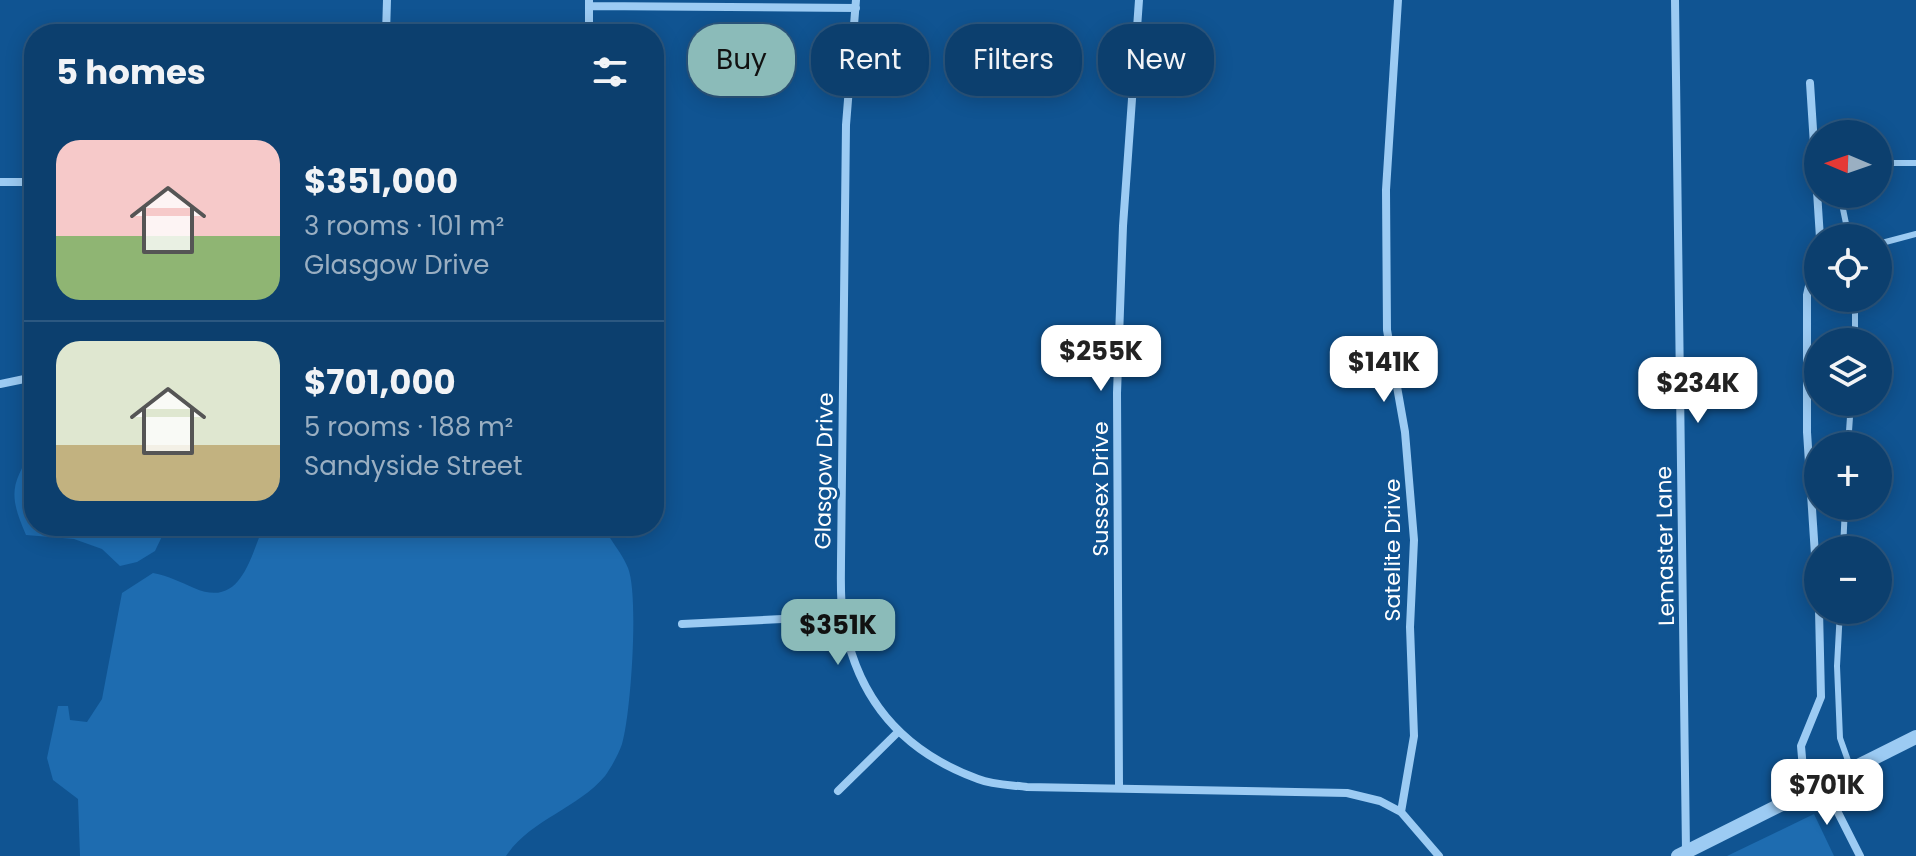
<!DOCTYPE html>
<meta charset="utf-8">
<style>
:root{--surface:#0c3f6e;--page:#1a4a76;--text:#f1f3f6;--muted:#9aafc2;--line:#2c5881;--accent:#8bbbb9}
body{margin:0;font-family:Poppins,sans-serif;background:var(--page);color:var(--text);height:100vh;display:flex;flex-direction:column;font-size:30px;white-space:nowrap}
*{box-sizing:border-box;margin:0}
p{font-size:26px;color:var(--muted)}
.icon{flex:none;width:44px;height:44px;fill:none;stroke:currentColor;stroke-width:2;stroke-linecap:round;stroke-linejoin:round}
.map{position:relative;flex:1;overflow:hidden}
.panel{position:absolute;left:24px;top:24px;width:640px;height:512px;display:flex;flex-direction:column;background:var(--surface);border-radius:32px;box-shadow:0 4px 20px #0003,0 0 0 2px var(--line)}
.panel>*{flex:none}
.banner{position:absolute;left:688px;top:24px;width:760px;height:72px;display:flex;gap:16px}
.needle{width:52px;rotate:272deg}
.controls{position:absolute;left:1804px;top:120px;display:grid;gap:16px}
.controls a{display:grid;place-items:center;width:88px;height:88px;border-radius:50%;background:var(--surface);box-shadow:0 4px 20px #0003,0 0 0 2px var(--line);font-size:40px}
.price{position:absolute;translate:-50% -68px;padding:0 18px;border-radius:16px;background:#fff;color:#222;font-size:26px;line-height:52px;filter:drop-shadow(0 2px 4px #0008)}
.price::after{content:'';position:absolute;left:50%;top:48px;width:24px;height:18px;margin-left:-12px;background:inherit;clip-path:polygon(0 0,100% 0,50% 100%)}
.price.selected{background:var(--accent);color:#111}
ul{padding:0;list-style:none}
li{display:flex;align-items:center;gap:24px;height:200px;padding:0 32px}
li+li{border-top:2px solid var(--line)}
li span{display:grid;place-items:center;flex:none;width:224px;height:160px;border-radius:24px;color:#555}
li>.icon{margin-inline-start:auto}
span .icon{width:96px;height:96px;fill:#fffc;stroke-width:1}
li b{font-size:34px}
h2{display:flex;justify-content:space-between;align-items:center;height:96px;padding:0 32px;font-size:34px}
.pill{padding:0 28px;border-radius:32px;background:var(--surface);box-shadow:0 4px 20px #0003,0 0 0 2px var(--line);font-size:28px;line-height:72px}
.pill.selected{background:var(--accent);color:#111}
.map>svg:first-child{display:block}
</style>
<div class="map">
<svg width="1916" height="856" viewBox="0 0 1916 856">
<rect width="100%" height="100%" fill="#105492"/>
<path fill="#1e6cb0" d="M34 449V526H167L155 551 137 562 120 566 102 549 74 539 26 535C9 496 10 484 34 449Z
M261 526H603C610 540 622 553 628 568 639 595 631 714 622 744 619 753 611 768 605 776 577 809 530 820 506 856H80L78 799 53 780 47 758 58 706H68L70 720 87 722 102 699 122 593 153 573C169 576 180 582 194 588 239 608 249 562 262 530Z
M1814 814 1834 856H1727Z"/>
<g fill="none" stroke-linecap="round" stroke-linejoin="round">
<path stroke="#9ccbf3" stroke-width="6" d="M1878 168 1891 163H1916
M1844 194 1843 209 1849 238
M1878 244 1916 234
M1855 298V342
M1848 446 1851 402
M1843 550 1845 506
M1840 610 1837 666 1840 738 1851 769"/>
<path stroke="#9ccbf3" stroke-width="8" d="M856 0 846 125 841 561C841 580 840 599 843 617 856 698 901 751 978 779 993 785 1012 785 1027 787L1347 793 1380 801 1401 812 1439 856
M1398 0 1386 190 1387 330 1405 432 1414 540 1410 627 1414 736 1401 812
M1675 0 1686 851
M589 6 856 8
M386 34 387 0
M589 34V0
M1810 83 1820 238
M0 182H34
M1818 246 1807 295V432L1818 601
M0 384 34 377
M682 624 842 616
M1823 783 1860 856
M1119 787 1117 393 1123 226 1139 0
M838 791 899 731
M1805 792 1801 746 1821 697 1819 610"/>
<path stroke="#9ccbf3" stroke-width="14" d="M1678 856 1916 737"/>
</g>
<g text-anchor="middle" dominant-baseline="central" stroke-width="6" stroke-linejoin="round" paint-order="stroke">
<g font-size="22" fill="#fff" stroke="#105492">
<text transform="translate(824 471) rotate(-89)">Glasgow Drive</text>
<text transform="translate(1100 489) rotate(-90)">Sussex Drive</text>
<text transform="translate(1665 546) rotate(-91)">Lemaster Lane</text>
<text transform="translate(1392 550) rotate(-90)">Satelite Drive</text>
</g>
</g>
</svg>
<div class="controls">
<a><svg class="needle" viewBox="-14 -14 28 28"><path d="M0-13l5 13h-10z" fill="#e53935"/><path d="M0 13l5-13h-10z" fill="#9aafc2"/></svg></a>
<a><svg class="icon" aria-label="locate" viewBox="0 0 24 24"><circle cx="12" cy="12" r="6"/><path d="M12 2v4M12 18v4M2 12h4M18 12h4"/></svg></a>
<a><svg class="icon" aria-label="layers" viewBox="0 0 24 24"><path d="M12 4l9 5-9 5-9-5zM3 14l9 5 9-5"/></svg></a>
<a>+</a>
<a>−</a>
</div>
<b class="price" style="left:1101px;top:393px">$255K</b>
<b class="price" style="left:1384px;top:404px">$141K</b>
<b class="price" style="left:1698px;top:425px">$234K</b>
<b class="price selected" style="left:838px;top:667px">$351K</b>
<b class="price" style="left:1827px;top:827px">$701K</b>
<div class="banner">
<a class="pill selected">Buy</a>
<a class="pill">Rent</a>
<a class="pill">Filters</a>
<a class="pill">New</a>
</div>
<section class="panel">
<h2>5 homes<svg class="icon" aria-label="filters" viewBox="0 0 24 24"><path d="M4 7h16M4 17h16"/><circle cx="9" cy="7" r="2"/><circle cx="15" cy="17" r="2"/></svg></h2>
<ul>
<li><span style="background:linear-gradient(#f6c9c9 60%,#8fb573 0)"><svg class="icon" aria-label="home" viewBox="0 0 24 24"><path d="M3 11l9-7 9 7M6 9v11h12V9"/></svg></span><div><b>$351,000</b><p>3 rooms · 101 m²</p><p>Glasgow Drive</p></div></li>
<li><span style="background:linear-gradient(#dfe7d0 65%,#c2b280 0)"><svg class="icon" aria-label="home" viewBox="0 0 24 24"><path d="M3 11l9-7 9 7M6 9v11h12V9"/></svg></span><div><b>$701,000</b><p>5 rooms · 188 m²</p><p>Sandyside Street</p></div></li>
</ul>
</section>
</div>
